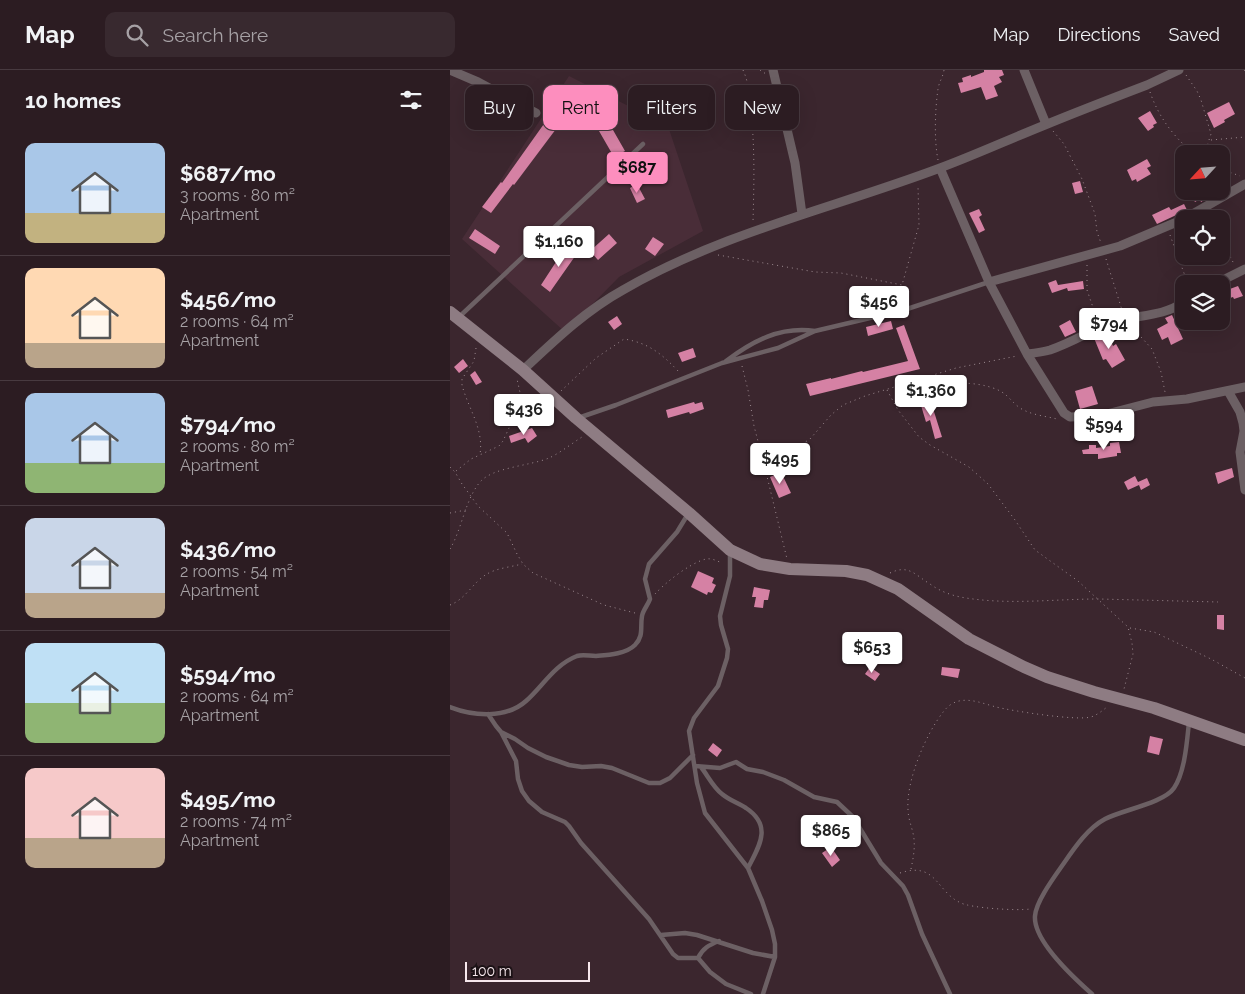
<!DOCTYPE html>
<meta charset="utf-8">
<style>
:root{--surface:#2c1c22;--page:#38292f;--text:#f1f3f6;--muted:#a6a1a5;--line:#483a40;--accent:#fd8ebe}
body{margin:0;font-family:Raleway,sans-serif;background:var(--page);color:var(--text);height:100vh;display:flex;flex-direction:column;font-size:19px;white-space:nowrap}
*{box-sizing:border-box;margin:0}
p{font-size:16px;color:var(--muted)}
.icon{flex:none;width:28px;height:28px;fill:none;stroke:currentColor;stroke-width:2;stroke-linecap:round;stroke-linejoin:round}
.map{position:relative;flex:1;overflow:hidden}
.details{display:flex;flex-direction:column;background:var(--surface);width:450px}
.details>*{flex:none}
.hud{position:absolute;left:15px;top:15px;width:475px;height:45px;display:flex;gap:10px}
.needle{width:32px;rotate:244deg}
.tools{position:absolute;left:725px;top:75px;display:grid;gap:10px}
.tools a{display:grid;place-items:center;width:55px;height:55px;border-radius:10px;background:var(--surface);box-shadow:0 5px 20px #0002,0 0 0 1px var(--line);font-size:25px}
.scale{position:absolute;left:15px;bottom:12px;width:125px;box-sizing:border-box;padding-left:5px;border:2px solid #f7e8ed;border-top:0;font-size:14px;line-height:18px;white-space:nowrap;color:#f7e8ed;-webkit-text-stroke:4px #1c1216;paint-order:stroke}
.price{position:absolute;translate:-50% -42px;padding:0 11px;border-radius:5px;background:#fff;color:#222;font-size:16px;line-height:32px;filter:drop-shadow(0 1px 2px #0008)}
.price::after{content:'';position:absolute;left:50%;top:30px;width:15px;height:11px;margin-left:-8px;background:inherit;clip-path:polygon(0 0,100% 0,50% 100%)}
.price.on{background:var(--accent);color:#111}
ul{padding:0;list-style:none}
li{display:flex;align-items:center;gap:15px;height:125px;padding:0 25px}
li+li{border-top:1px solid var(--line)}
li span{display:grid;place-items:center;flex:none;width:140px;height:100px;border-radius:10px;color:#555}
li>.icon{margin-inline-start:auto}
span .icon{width:60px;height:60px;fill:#fffc;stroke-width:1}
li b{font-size:21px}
h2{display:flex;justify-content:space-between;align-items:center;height:60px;padding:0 25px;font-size:21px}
.chip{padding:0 18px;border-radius:10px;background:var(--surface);box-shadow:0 5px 20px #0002,0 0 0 1px var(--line);font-size:18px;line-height:45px}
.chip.on{background:var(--accent);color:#111}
header{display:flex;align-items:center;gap:30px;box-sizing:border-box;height:70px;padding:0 25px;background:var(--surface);border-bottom:1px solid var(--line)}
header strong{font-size:24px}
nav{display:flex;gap:28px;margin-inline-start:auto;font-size:18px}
.search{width:350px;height:45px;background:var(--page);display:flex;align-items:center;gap:12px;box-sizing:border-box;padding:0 18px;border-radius:10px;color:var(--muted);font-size:19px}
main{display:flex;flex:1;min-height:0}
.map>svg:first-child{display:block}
</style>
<header>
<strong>Map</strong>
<div class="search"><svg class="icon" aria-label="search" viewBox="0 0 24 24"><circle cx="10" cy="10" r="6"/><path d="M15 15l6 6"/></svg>Search here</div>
<nav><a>Map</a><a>Directions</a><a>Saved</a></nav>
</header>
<main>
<section class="details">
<h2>10 homes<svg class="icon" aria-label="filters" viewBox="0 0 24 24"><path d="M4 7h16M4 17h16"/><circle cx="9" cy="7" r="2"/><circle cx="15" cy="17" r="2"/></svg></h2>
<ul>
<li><span style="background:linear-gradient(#a9c7e8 70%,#c2b280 0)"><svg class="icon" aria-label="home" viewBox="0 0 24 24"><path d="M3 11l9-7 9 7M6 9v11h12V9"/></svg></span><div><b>$687/mo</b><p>3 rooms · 80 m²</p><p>Apartment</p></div></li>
<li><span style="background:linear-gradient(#ffd9b3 75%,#b9a48a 0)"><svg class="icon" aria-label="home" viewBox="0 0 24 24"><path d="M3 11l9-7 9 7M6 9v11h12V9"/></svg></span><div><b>$456/mo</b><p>2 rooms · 64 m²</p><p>Apartment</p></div></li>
<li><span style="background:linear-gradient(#a9c7e8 70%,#8fb573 0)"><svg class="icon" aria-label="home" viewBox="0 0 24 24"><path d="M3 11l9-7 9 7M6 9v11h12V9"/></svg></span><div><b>$794/mo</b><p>2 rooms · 80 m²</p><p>Apartment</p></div></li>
<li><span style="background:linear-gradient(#c9d6e8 75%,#b9a48a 0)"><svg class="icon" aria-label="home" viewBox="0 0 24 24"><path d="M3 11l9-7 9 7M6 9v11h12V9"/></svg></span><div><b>$436/mo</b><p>2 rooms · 54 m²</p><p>Apartment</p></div></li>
<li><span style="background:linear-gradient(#bfe0f5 60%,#8fb573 0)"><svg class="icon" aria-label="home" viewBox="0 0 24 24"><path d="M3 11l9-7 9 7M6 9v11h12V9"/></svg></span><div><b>$594/mo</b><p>2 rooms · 64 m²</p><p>Apartment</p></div></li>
<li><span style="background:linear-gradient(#f6c9c9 70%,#b9a48a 0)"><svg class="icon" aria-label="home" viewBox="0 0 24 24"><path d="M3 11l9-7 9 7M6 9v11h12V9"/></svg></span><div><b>$495/mo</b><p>2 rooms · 74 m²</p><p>Apartment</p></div></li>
</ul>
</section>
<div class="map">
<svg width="795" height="924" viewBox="0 0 795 924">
<rect width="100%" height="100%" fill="#3b262e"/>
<path fill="#492d38" d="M119 6 218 56 253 161 169 207 115 262 12 169Z"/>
<path fill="#d581a4" d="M534 0H552L554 5 549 7 552 12 544 16 548 26 536 30 531 17 511 23 508 13 513 12 512 8 521 5V7L534 2Z
M779 32 785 44 774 50 775 52 764 58 757 43Z
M700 41 707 53 703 55 704 57 698 61 688 48Z
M122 46 141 48V53L155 46 175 81 164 87 149 61 121 59Z
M96 51 106 59 64 115 63 114 41 143 32 137 51 112 52 113Z
M697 89 701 96 697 98 701 104 687 112 686 109 682 111 677 100Z
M630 111 633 122 625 124 622 113Z
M187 114 195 129 187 133 180 118Z
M739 121H762L759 123 761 126 751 132 750 129 745 132Z
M734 134 737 140 707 154 702 145 719 137 721 140Z
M529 139 532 145 529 147 535 160 529 163 519 143Z
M25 159 50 176 45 184 19 168Z
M159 164 167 173 148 190 140 181Z
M203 167 214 174 205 186 195 179Z
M117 175 128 182 100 222 91 215Z
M606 210 608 215 633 211 634 219 618 221 617 218 602 223 598 213Z
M788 216 793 226 784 229 783 227 780 228 777 220Z
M722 245 733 269 721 275 718 267 712 270 707 259 718 253 715 248Z
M167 246 172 254 164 260 158 252Z
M620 250 626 262 615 267 609 256Z
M441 251 443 259 418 266 416 257Z
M454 255 470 299 360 326 356 314 381 308V309L412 301 413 302 458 291 446 258Z
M657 262 663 276 666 274 675 290 662 298 656 289 653 290 644 268Z
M243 278 246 287 232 292 228 283Z
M13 289 18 296 9 303 4 297Z
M25 301 32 312 26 315 20 305Z
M642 316 648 334 630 339 625 321Z
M480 329 492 367 485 369 480 350 476 352 470 332Z
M244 332 245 334 252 332 254 339 240 344 239 342 218 348 216 340Z
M82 358 87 366 78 373 75 368 61 373 59 366Z
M669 372 671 383H667V386L648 389V384H633L632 380 639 379V375H646V378L660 376V373Z
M782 398 784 407 768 414 765 403Z
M331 402 341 423 329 428 320 407Z
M685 406 688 412 697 408 700 415 691 420 689 415 678 420 674 412Z
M248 501 264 508 262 513 266 515 262 523 258 522 257 525 241 517Z
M304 517 320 520 318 530H314L313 538 304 537 306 527H302Z
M767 545H774V560L767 559Z
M420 597 430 604 425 611 415 604Z
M492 597 510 599 508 608 491 605Z
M700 666 713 669 709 685 697 682Z
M263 673 272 680 267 687 258 680Z
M381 777 390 790 382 797 372 783Z"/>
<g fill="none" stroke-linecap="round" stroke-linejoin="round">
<path stroke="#9d8b91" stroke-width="1" stroke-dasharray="1 4" stroke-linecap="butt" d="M293 0C299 13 300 28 301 42 305 79 304 115 303 152
M310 0 316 4
M794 0 795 1
M736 5 747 21 751 30 761 64 757 76 750 84
M700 22C709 48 724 67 744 84
M603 61 614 74 632 109 645 144 647 162 651 173
M761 70 795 67
M488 90C484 70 485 40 488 19 489 12 493 7 494 0
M771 99 790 106
M720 165 738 214
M771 169 784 194
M268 185 365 202 391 203 452 215
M656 189 672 240
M637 195V220L647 249
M453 232 452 215 469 155 468 116
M681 256 702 279 711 302 715 322
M26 278 24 291 12 309V315C18 338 34 359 30 384
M292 296 298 320 304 356 314 394 337 489
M474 309C497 315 520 310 543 318 558 323 559 330 570 338 581 345 595 346 607 349
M437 320 448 340 469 367 480 375 519 397 538 414 565 450 585 480 628 511 678 557 682 573 683 584 674 619
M111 321 146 288 174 269C199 273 212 284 229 302
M0 397 5 402 12 414 28 436 57 463 67 484 73 494 83 503 154 535 185 543
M6 401 21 389 49 376 53 371 71 332V327L67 309
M317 403 343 380 360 369 381 345 393 335 415 326 506 298 567 286
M0 443 16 440
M0 479C12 459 15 430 30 412 43 397 80 396 99 388 110 383 121 374 132 367
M440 503C459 494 465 505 480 514 491 522 503 526 516 528 561 535 604 529 649 529 689 530 728 531 768 532
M205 524C216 512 240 493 256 489 262 488 267 491 272 493
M0 535C16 529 23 512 37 504 47 498 61 497 72 494
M680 558 704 562 761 589 795 608
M461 799C463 789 465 780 464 769 463 759 458 750 458 739 456 711 476 663 494 641 508 623 528 632 546 637 563 641 626 651 641 647 647 645 652 641 657 637
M450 803C487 791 486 822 511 833 521 838 568 841 580 839"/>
<path stroke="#6c6064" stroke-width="4.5" d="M9 247 193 74
M276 291C303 271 330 256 365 261
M128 348 166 335 272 293 328 278 365 261 454 240 539 212
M280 482V506L270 546 271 555 278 579 277 588 268 616 244 648 239 661 247 713 255 743 298 798 312 831 322 860 325 874V887L313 924
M0 637C23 646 56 649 76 631 93 616 104 595 127 586 133 584 139 586 146 586 158 585 176 584 185 575 194 566 190 557 192 546 193 540 198 535 200 529L195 509 199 494 227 462 238 444
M38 644 46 656 51 662 65 669 78 678 96 687 119 695 132 697 151 696 162 698 199 713H210L220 708 243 685
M51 662 66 691 68 709 72 721 79 731 92 742 115 752 119 756 131 773 199 849 223 884 228 888H248L260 902 276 914 301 924
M245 696 270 698 286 692 297 699 313 702 334 710 364 727 387 732 403 747 431 793 453 816 458 825 472 864 500 924
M251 697C258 706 263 717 272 724 279 730 288 733 296 738 323 756 309 776 298 798
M211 865 235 863 247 865 303 883 325 887
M248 888C253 878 259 875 269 871
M642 924C625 909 583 871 585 846 586 831 605 806 614 793 625 777 638 758 655 749 672 740 714 733 724 718 735 702 737 671 739 652"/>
<path stroke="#6c6064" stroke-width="9" d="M0 0 28 12 86 43
M323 0 345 93 352 144
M574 0 596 54
M490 98 539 212 577 284 614 343 620 347 649 346 703 332 737 329 795 317
M734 149 795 114
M539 212 670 176 734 149
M765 214 795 199
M577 284C585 283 593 282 600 280 621 273 640 261 660 253 685 244 711 248 734 232
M73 300C104 271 135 241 173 220 271 163 384 138 490 98 525 85 560 69 595 55 629 41 663 28 697 15L729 0
M778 321 790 342 793 353 794 361 790 382 795 420"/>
<path stroke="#8e7c83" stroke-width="12" d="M0 242 73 300 126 348 239 443 280 480 310 494 340 499 396 501 417 505 448 519 519 569 574 597 597 607 644 622 704 638 795 670"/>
</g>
</svg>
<div class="tools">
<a><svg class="needle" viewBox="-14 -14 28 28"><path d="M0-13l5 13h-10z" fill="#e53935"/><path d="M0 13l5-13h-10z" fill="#a6a1a5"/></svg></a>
<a><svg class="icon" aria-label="locate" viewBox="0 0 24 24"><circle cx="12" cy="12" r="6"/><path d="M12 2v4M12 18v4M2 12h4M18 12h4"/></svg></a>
<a><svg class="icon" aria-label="layers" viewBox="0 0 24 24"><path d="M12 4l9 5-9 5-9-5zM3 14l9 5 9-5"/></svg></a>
</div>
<div class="scale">100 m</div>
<b class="price on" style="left:187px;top:124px">$687</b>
<b class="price" style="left:109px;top:198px">$1,160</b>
<b class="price" style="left:429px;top:258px">$456</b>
<b class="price" style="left:659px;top:280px">$794</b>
<b class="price" style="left:481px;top:347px">$1,360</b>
<b class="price" style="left:74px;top:366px">$436</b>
<b class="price" style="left:654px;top:381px">$594</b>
<b class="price" style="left:330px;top:415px">$495</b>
<b class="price" style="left:422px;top:604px">$653</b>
<b class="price" style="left:381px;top:787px">$865</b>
<div class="hud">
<a class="chip">Buy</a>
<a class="chip on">Rent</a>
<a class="chip">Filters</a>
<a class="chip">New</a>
</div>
</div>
</main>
